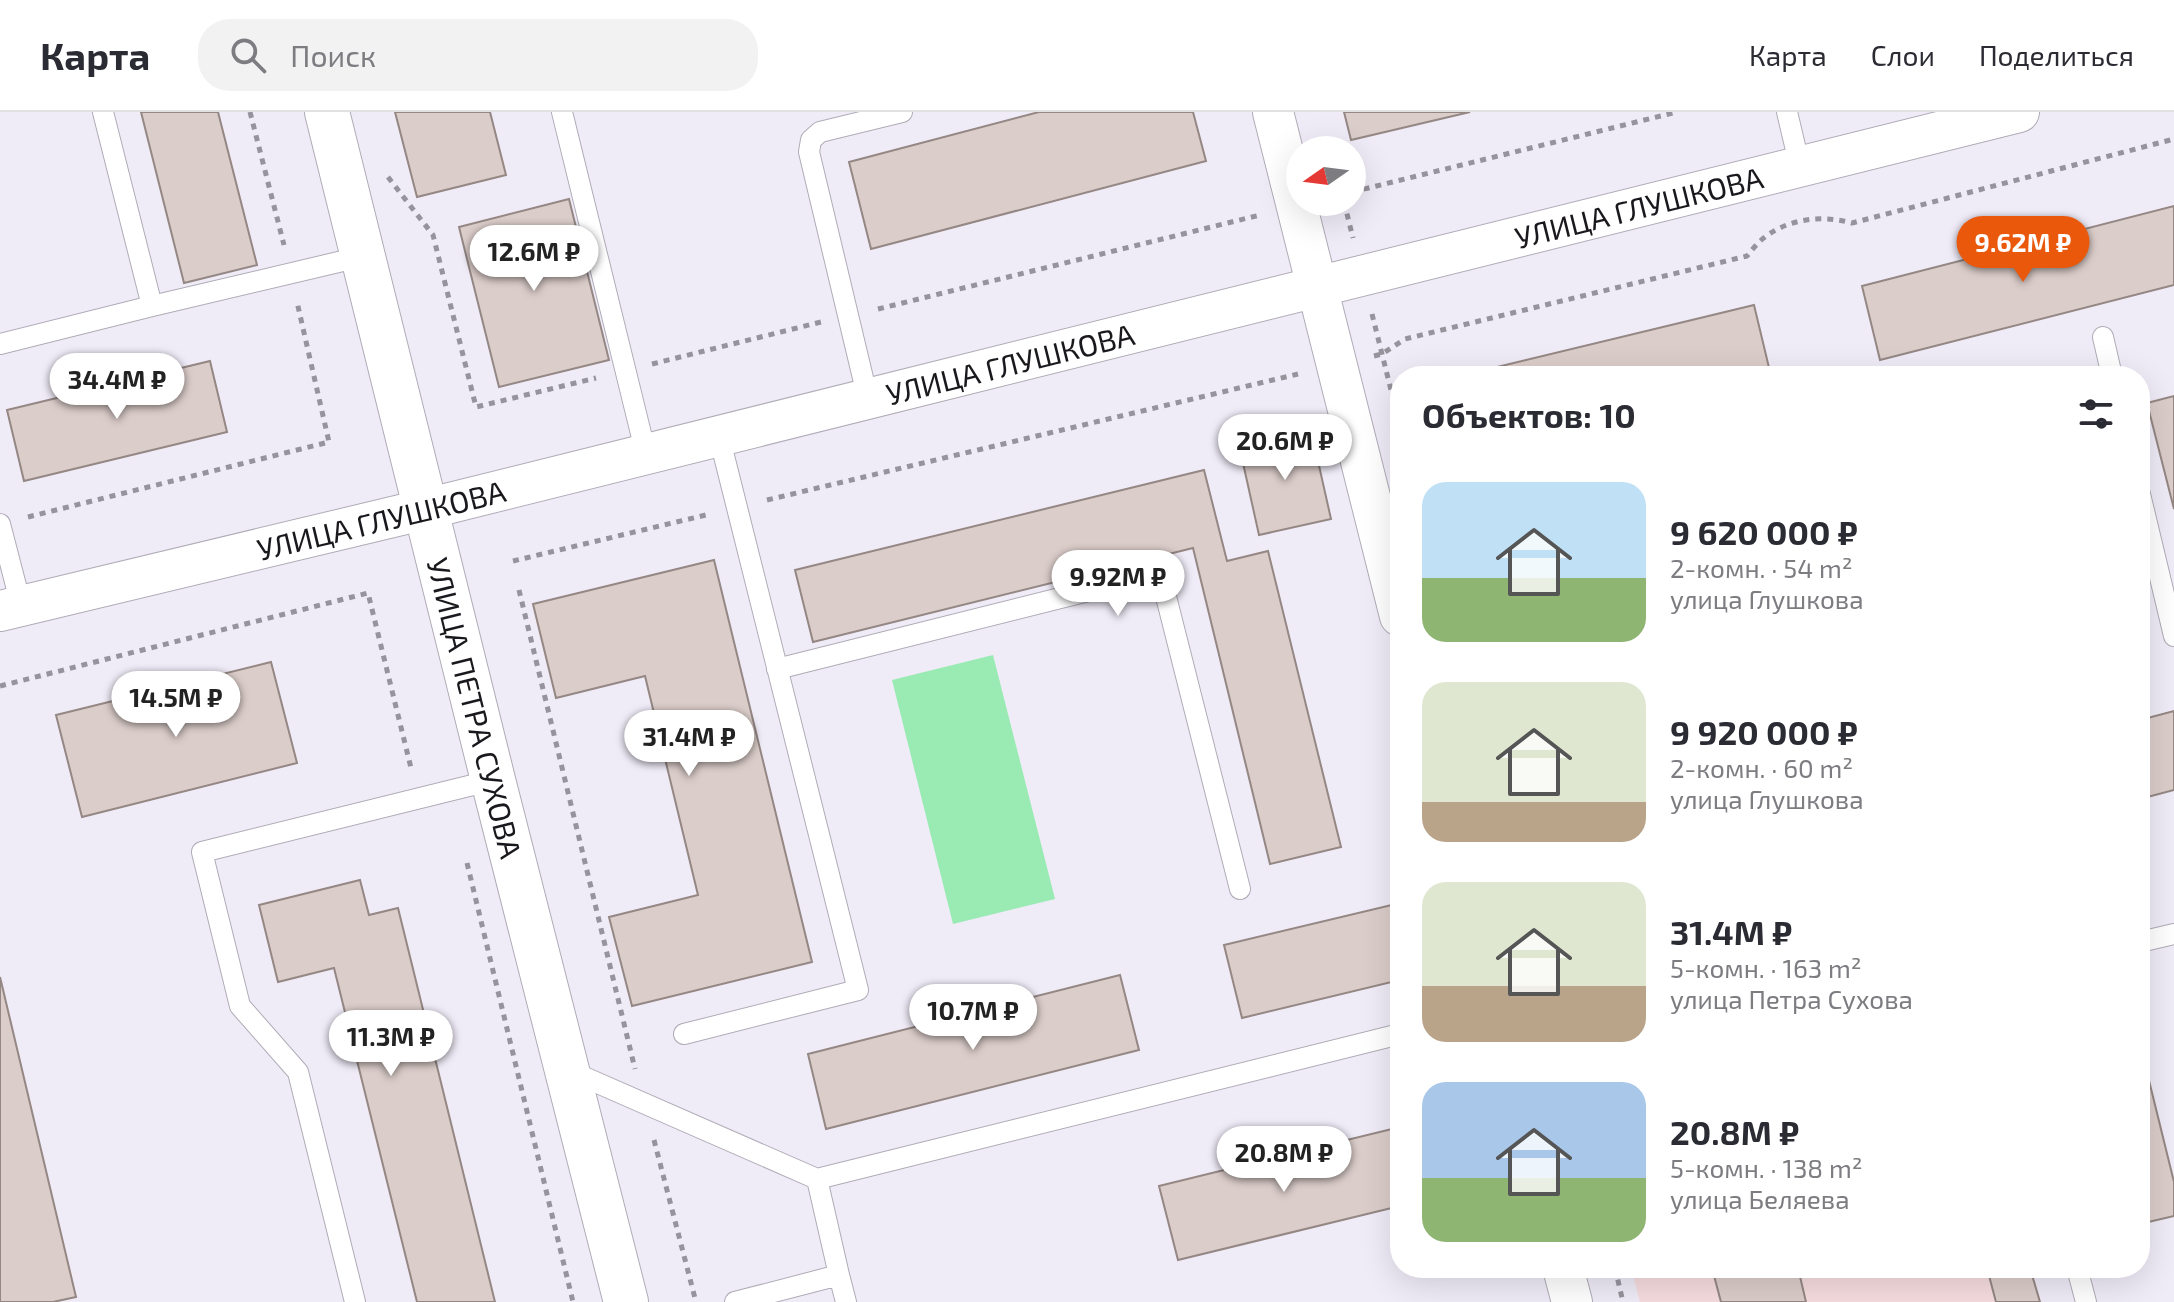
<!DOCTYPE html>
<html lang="ru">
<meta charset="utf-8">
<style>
:root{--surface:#fff;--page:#f2f2f3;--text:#2b2b33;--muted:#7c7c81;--line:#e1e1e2;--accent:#ea580c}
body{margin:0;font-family:"Exo 2",sans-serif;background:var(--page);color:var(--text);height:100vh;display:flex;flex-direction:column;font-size:30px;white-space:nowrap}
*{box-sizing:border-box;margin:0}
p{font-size:26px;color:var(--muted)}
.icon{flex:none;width:44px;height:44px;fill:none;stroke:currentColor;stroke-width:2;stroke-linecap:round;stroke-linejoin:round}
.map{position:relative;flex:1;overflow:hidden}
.drawer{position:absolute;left:1390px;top:254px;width:760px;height:912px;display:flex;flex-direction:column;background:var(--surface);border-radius:32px;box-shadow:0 8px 32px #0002}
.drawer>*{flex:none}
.needle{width:52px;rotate:256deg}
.controls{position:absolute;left:1286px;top:24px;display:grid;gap:16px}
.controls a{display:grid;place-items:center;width:80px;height:80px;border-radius:50%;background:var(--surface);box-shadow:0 8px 32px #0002;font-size:40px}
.price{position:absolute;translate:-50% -68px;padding:0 18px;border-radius:28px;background:#fff;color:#222;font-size:26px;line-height:52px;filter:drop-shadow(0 2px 4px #0008)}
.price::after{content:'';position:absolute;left:50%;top:48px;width:24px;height:18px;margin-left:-12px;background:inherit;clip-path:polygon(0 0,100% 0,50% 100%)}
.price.active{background:var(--accent);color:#fff}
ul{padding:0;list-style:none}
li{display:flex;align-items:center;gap:24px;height:200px;padding:0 32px}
li span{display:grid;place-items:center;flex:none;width:224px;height:160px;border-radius:24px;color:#555}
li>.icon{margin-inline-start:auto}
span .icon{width:96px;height:96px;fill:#fffc;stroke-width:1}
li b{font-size:34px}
h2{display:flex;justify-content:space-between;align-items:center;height:96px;padding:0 32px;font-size:34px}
header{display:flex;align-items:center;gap:48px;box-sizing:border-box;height:112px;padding:0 40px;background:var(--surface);border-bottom:2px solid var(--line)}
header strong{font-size:38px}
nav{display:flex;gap:44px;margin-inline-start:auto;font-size:28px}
.search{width:560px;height:72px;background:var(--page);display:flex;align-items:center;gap:20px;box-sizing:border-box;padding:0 28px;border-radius:32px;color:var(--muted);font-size:30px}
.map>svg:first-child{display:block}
</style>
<header>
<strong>Карта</strong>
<div class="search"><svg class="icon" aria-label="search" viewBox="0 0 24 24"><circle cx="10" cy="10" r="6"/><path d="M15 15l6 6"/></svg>Поиск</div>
<nav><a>Карта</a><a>Слои</a><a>Поделиться</a></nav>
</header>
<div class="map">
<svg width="2174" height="1190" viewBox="0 0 2174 1190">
<rect width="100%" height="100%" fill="#efebf7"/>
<path fill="#f6dcdf" d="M1631 1156H1987L1996 1190H1640Z"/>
<path fill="#99ebb3" d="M993 543 1055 787 953 812 892 568Z"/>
<path fill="#dbcdca" stroke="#948784" stroke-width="2" d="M141 0H218L257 153 184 171Z
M395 0H490L506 63 417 85Z
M1039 0H1193L1206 49 871 137 849 50Z
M1344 0H1470L1351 28Z
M569 87 609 248 499 275 459 115Z
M2174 94V173L1880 248 1862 174Z
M1754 193 1771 264H1460Z
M210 249 227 320 24 369 7 298Z
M2174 284V397L2147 291Z
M1311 318 1331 407 1259 423 1239 333Z
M1204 358 1227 449 1268 439 1341 735 1270 752 1193 436 813 530 795 458Z
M714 448 812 850 632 894 609 805 698 783 645 564 556 586 533 492Z
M271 550 297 651 82 705 56 603Z
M2174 599V678L2140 687V608Z
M360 768 369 803 398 796 495 1190H417L334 856 278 870 259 793Z
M1400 791V868L1242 906 1224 833Z
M1120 863 1139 938 826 1017 808 942Z
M0 865 76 1185 53 1190H0Z
M2140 932 2174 1070V1104L2140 1112Z
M1400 1015V1094L1178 1148 1159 1074Z
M1712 1156H1798L1806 1190H1721Z
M1987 1156H2030L2040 1190H1996Z"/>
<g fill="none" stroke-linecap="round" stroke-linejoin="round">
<g stroke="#b0acb7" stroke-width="22">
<path id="service" d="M103 0 152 194 364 144
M562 0 646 342
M1787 0 1800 55
M2103 225 2112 264
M0 232 152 194
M868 287 809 40 811 28 820 20 902 0
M2140 382 2174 524
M0 412 21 493
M777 557 1160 461 1240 777
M2140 830 2174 822
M684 922 858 878 719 324
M568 958 817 1067
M2077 1156 2086 1190
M839 1163 846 1190
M355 1190 298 960 240 894 202 740 493 668
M735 1190 839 1163 817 1067 1400 922"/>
</g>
<g stroke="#b0acb7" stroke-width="42">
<g id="minor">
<path d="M1273 0 1400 504"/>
<path id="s1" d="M0 499 426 397 2019 0"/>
<path d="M1563 1156 1572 1190"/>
</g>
</g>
<g stroke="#b0acb7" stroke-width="46">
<g id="tertiary">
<path id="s2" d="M327 0 493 668 626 1190"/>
</g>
</g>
<path stroke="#96939c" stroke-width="5" stroke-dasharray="6 6" stroke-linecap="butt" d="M250 0 284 133
M388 65 433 123 476 295 596 266
M1352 80 1677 0
M1344 90 1353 126
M878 197 1260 103
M1372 202 1400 314
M1374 244 1382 242 1405 227 1747 144C1752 138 1758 130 1765 125 1790 106 1823 103 1852 111L2174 27
M652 252 821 210
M767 388 1298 262
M28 405 329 330 297 190
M513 449 710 402
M519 478 635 957
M0 574 368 481 412 660
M467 751 573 1190
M654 1028 696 1190
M1615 1156 1623 1190"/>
<use href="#service" stroke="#fff" stroke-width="20"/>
<use href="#minor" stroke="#fff" stroke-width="40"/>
<use href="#tertiary" stroke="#fff" stroke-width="44"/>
</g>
<g text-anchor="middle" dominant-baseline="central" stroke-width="8" stroke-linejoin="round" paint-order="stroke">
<g font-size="30" fill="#1a181d" stroke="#efebf7">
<text stroke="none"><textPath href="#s1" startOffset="1688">УЛИЦА ГЛУШКОВА</textPath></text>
<text stroke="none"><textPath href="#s1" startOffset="1040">УЛИЦА ГЛУШКОВА</textPath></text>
<text stroke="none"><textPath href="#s1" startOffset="392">УЛИЦА ГЛУШКОВА</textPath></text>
<text stroke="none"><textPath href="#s2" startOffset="614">УЛИЦА ПЕТРА СУХОВА</textPath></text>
</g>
</g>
</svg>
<div class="controls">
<a><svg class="needle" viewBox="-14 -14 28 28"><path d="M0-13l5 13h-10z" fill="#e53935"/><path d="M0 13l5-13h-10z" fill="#7c7c81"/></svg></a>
</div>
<b class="price active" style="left:2023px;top:172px">9.62M ₽</b>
<b class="price" style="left:534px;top:181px">12.6M ₽</b>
<b class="price" style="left:117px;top:309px">34.4M ₽</b>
<b class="price" style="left:1285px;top:370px">20.6M ₽</b>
<b class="price" style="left:1118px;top:506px">9.92M ₽</b>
<b class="price" style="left:176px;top:627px">14.5M ₽</b>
<b class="price" style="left:689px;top:666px">31.4M ₽</b>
<b class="price" style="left:973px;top:940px">10.7M ₽</b>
<b class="price" style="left:391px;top:966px">11.3M ₽</b>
<b class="price" style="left:1284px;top:1082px">20.8M ₽</b>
<section class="drawer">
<h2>Объектов: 10<svg class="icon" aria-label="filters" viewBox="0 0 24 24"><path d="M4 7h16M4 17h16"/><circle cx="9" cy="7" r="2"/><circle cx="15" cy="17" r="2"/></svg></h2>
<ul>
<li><span style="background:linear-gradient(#bfe0f5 60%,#8fb573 0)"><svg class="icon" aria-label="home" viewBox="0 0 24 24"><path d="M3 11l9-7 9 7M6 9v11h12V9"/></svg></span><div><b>9 620 000 ₽</b><p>2-комн. · 54 m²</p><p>улица Глушкова</p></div></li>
<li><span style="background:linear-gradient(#dfe7d0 75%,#b9a48a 0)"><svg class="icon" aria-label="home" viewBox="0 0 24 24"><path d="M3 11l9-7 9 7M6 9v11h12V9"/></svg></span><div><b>9 920 000 ₽</b><p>2-комн. · 60 m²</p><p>улица Глушкова</p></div></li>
<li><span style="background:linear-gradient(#dfe7d0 65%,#b9a48a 0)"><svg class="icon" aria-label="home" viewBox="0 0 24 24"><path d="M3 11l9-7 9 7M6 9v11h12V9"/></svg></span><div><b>31.4M ₽</b><p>5-комн. · 163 m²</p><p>улица Петра Сухова</p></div></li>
<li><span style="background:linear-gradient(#a9c7e8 60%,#8fb573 0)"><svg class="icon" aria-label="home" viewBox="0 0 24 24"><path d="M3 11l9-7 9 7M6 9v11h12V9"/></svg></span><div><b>20.8M ₽</b><p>5-комн. · 138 m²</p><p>улица Беляева</p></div></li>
</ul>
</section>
</div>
